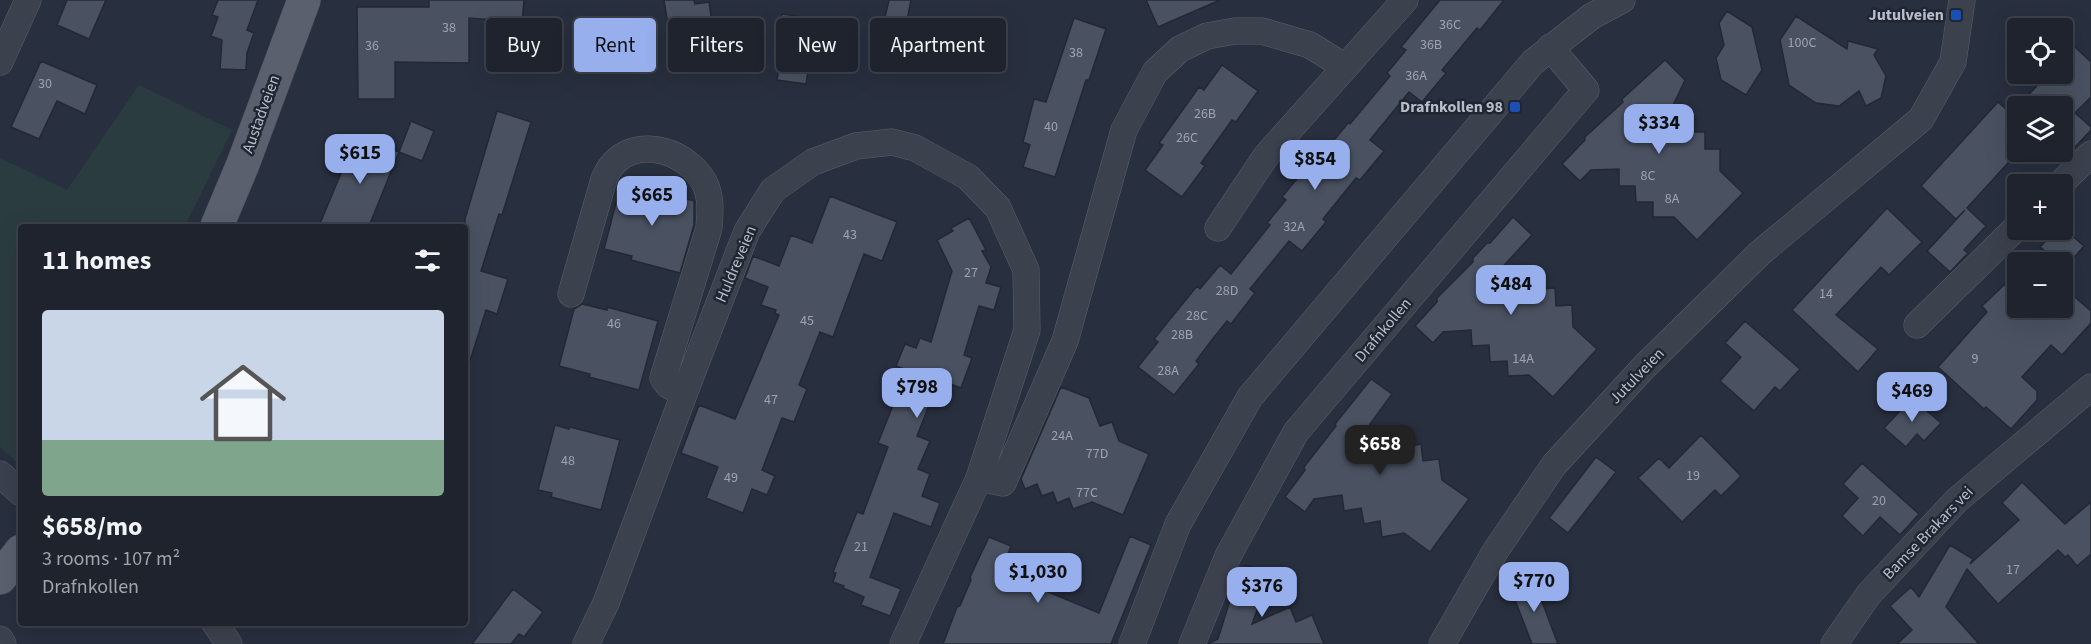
<!DOCTYPE html>
<meta charset="utf-8">
<style>
:root{--surface:#1e232e;--page:#2b2f3a;--text:#f1f3f6;--muted:#a1a4aa;--line:#3c404a;--accent:#98afee}
body{margin:0;font-family:"Source Sans 3",sans-serif;background:var(--page);color:var(--text);height:100vh;display:flex;flex-direction:column;font-size:22px;white-space:nowrap}
*{box-sizing:border-box;margin:0}
p{font-size:20px;color:var(--muted)}
.icon{flex:none;width:33px;height:33px;fill:none;stroke:currentColor;stroke-width:2;stroke-linecap:round;stroke-linejoin:round}
.map{position:relative;flex:1;overflow:hidden}
.drawer{position:absolute;left:18px;top:224px;width:450px;height:402px;display:flex;flex-direction:column;background:var(--surface);border-radius:6px;box-shadow:0 6px 24px #0002,0 0 0 2px var(--line)}
.drawer>*{flex:none}
.guide{position:absolute;left:486px;top:18px;width:570px;height:54px;display:flex;gap:12px}
.fabs{position:absolute;left:2007px;top:18px;display:grid;gap:12px}
.fabs a{display:grid;place-items:center;width:66px;height:66px;border-radius:6px;background:var(--surface);box-shadow:0 6px 24px #0002,0 0 0 2px var(--line);font-size:30px}
.price{position:absolute;translate:-50% -51px;padding:0 14px;border-radius:12px;background:var(--accent);color:#111;font-size:20px;line-height:39px;filter:drop-shadow(0 2px 3px #0008)}
.price::after{content:'';position:absolute;left:50%;top:36px;width:18px;height:14px;margin-left:-9px;background:inherit;clip-path:polygon(0 0,100% 0,50% 100%)}
.price.active{background:#222;color:#fff}
ul{padding:0;list-style:none}
li{display:grid;align-content:center;gap:12px;height:318px;padding:0 24px}
li span{display:grid;place-items:center;height:186px;border-radius:6px;color:#555}
li>.icon{margin-inline-start:auto}
span .icon{width:108px;height:108px;fill:#fffc;stroke-width:1}
li b{font-size:26px}
h2{display:flex;justify-content:space-between;align-items:center;height:72px;padding:0 24px;font-size:26px}
.chip{padding:0 21px;border-radius:6px;background:var(--surface);box-shadow:0 6px 24px #0002,0 0 0 2px var(--line);font-size:21px;line-height:54px}
.chip.active{background:var(--accent);color:#111}
.map>svg:first-child{display:block}
</style>
<div class="map">
<svg width="2091" height="644" viewBox="0 0 2091 644">
<rect width="100%" height="100%" fill="#282f3e"/>
<path fill="#2b3c40" d="M139 85 232 130 185 226H21V466L0 447V158L67 190Z"/>
<path fill="#4a5262" stroke="#232835" stroke-width="1.5" d="M67 0H106L89 39 57 25Z
M218 0H258L247 30 254 33 247 53 246 70 220 69 222 40 211 36 218 17 212 15Z
M429 0H524L522 22 469 18V63L395 62V99H358L357 7H429Z
M664 0H694L695 4 709 2 713 30 670 37Z
M889 0H911L905 31 883 26Z
M1146 0H1220L1158 27Z
M1440 0H1504L1480 30 1477 28 1442 70 1446 73 1422 102 1409 92 1370 140 1384 151 1360 180 1356 178 1323 219 1326 222 1302 251 1289 241 1250 289 1255 293 1231 324 1227 321 1211 341 1196 361 1199 364 1174 395 1138 367 1158 342 1154 339 1197 286 1200 289 1220 265 1231 274 1270 225 1267 223 1286 200 1282 197 1326 143 1329 146 1349 122 1350 124 1390 76 1387 73 1406 50 1401 47Z
M1727 11 1752 27 1762 70 1746 95 1721 80 1716 58 1724 45 1719 23Z
M782 14 816 19 806 84 777 80 782 47 777 46Z
M1796 16 1847 49 1848 41 1878 49 1874 55 1886 76 1881 98 1866 106 1859 91 1839 106 1816 103 1789 85 1780 40Z
M1074 18 1106 29 1089 80H1086L1055 177 1023 167 1030 145 1023 142 1034 99 1046 102Z
M2062 35 2091 62V97L2075 113 2091 127V130L2062 161V106H2018L2048 74H2062Z
M1665 60 1685 80 1668 116H1689V132H1705V149H1720V171L1743 193 1697 240 1674 217H1653V202H1636L1635 186H1619V169L1591 170 1580 181 1562 164 1585 140V137L1623 102 1622 99Z
M41 61 97 85 85 114 57 101 39 139 11 127Z
M1222 65 1258 91 1236 122 1232 120 1217 141 1201 163 1205 166 1182 197 1145 170 1163 145 1159 143 1199 87 1204 90Z
M1998 102 2018 120V152L1967 208 1986 226 1964 250 1968 253 1950 272 1927 251 1965 210 1956 219 1921 186Z
M497 111 531 122 502 215 499 214 481 271 508 279 497 314 486 310 470 361 465 360V219Z
M411 121 434 131 422 161 399 152Z
M357 135 399 152 369 226H319Z
M621 184 649 191 650 189 694 201V225L680 273 631 260 632 256 604 249Z
M830 196 897 222 882 261 864 254 833 337 820 332 799 385 807 389 794 422 782 418 762 470 775 476 767 495 752 489 743 513 706 498 718 467 681 453 699 405 735 419 779 315 775 313 776 310 761 305 768 287 745 278 753 256 779 266 791 235 812 243Z
M1887 208 1922 242 1889 275 1881 267 1836 315 1878 349 1858 372 1792 310Z
M1513 217 1532 235 1495 275 1539 272 1540 289 1555 288 1556 306 1572 305 1573 327 1597 349 1553 397 1529 375 1508 376 1507 361 1490 362 1489 345 1472 346 1471 330 1443 332 1433 343 1415 326 1437 302V298L1473 262V258L1487 243H1490Z
M969 218 986 250 982 251 991 267 986 283 1001 287 994 310 979 306 964 355 972 358 961 388 939 380 917 436 930 441 918 469 930 474 922 496 940 503 931 527 894 513 870 577 901 589 890 616 861 605 864 597 843 588 844 586 833 582 836 573 833 572 857 512 863 514 888 447 878 443 907 370 896 366 905 344 916 348 920 338 931 342 952 271 937 240 953 231 951 228Z
M2062 227 2084 246 2065 268 2062 262H2059L2040 247 2056 230H2062Z
M2005 284 2018 297V308H2062V286L2091 311V323L2062 355 2051 345 2022 377 2037 391V400L2011 429 1986 407 1984 409 1938 367 1987 312 1982 306Z
M582 304 607 310V307L658 321 639 390 589 377 590 374 559 366 574 309Z
M1745 321 1800 369 1780 391 1775 387 1754 411 1720 381 1741 357 1725 343Z
M1371 379 1392 394 1360 438 1402 431 1404 447 1421 444 1423 461 1439 459 1442 480 1469 499 1430 552 1404 533 1382 537 1380 521 1364 524 1361 508 1344 511 1342 495 1314 499 1305 512 1285 497 1305 470 1304 467 1336 426 1335 424Z
M1061 387 1089 398 1100 426 1112 422 1119 441 1149 454 1123 515 1092 502 1073 509 1069 498 1057 503 1053 492 1042 496 1037 484 1025 489 1021 479Z
M1912 398 1941 423 1924 441 1917 434 1906 447 1884 428Z
M555 425 569 429 570 427 620 440 601 510 551 497 552 493 538 490Z
M1701 435 1741 476 1721 496 1715 490 1682 522 1638 478 1659 458 1669 468Z
M1596 457 1616 472 1568 533 1549 518Z
M1862 463 1919 514 1900 535 1880 517 1863 536 1842 516 1858 498 1843 484Z
M2022 482 2065 524 2091 502V554L2077 566 2068 555 2065 557 2058 550 1998 604 1967 569 1946 607 1979 644H1897L1912 630 1890 606 1911 587 1919 597 1950 545 1973 559 1970 564 2019 520 2002 503Z
M1130 536 1151 545 1111 644H943L957 607 960 606 971 580 970 577 989 537 1011 546 1000 575 1024 565 1028 577 1040 572 1048 592 1099 613Z
M1246 565 1270 574 1252 624 1290 607 1296 622 1312 615 1324 644H1208L1218 639 1231 597 1234 596Z
M1533 578 1558 644H1532L1510 587Z
M513 589 543 612 524 637 519 634 511 644H472Z"/>
<g fill="none" stroke-linecap="round" stroke-linejoin="round">
<g stroke="#5a5f6c" stroke-width="27">
<path id="minor" d="M0 62 28 0
M2060 184 2091 154
M1218 228 1266 156 1405 0
M571 294 604 179C607 172 610 166 617 160 644 137 688 153 704 182 712 197 710 212 709 228L663 378 668 385 684 394
M1917 325 2018 226
M0 474 21 493
M979 478 1003 483 1065 341 1124 130 1155 72 1180 49 1207 36 1235 31H1262L1310 45 1345 67
M214 622 229 644
M0 639 3 644
M586 644 606 603 684 394 747 231 773 190 813 162 856 146 892 142 915 148 968 177 998 208 1026 270 1027 330 979 478 903 644
M1132 644 1178 524 1250 397 1533 62 1592 16 1622 0
M1192 644 1228 556 1296 432 1586 90 1550 47
M1442 644 1496 550 1554 465 1645 366 1760 253 1921 119 1953 62 1962 0
M1834 644 1869 594 1957 500 2091 387"/>
</g>
<g stroke="#454a57" stroke-width="34">
<path id="major" d="M217 226 243 164 304 0
M0 578 21 551"/>
</g>
<use href="#minor" stroke="#3c414e" stroke-width="26"/>
<use href="#major" stroke="#5a606e" stroke-width="33"/>
</g>
<g fill="#1a4fb4" stroke="#212633" stroke-width="2">
<rect x="1950" y="9" width="12" height="12" rx="3"/>
<rect x="1509" y="101" width="12" height="12" rx="3"/>
</g>
<g text-anchor="middle" dominant-baseline="central" stroke-width="5" stroke-linejoin="round" paint-order="stroke">
<g font-size="14" fill="#9ca2af">
<text x="1450" y="25">36C</text>
<text x="449" y="28">38</text>
<text x="1802" y="43">100C</text>
<text x="1431" y="45">36B</text>
<text x="372" y="46">36</text>
<text x="1076" y="53">38</text>
<text x="1416" y="76">36A</text>
<text x="45" y="84">30</text>
<text x="1205" y="114">26B</text>
<text x="1051" y="127">40</text>
<text x="1187" y="138">26C</text>
<text x="1648" y="176">8C</text>
<text x="1672" y="199">8A</text>
<text x="1294" y="227">32A</text>
<text x="850" y="235">43</text>
<text x="971" y="273">27</text>
<text x="1227" y="291">28D</text>
<text x="1826" y="294">14</text>
<text x="1197" y="316">28C</text>
<text x="807" y="321">45</text>
<text x="614" y="324">46</text>
<text x="1182" y="335">28B</text>
<text x="1523" y="359">14A</text>
<text x="1975" y="359">9</text>
<text x="1168" y="371">28A</text>
<text x="771" y="400">47</text>
<text x="1062" y="436">24A</text>
<text x="1097" y="454">77D</text>
<text x="568" y="461">48</text>
<text x="1693" y="476">19</text>
<text x="731" y="478">49</text>
<text x="1087" y="493">77C</text>
<text x="1879" y="501">20</text>
<text x="861" y="547">21</text>
<text x="2013" y="570">17</text>
</g>
<g font-size="16" font-weight="bold" fill="#b8bdc9" stroke="#212633" text-anchor="end">
<text x="1944" y="15">Jutulveien</text>
<text x="1503" y="107">Drafnkollen 98</text>
</g>
<g font-size="16" fill="#b8bdc9" stroke="#212633">
<text transform="translate(261 114) rotate(-70)">Austadveien</text>
<text transform="translate(736 264) rotate(-67)">Huldreveien</text>
<text transform="translate(1383 330) rotate(-50)">Drafnkollen</text>
<text transform="translate(1637 376) rotate(-46)">Jutulveien</text>
<text transform="translate(1928 533) rotate(-46)">Bamse Brakars vei</text>
</g>
</g>
</svg>
<div class="fabs">
<a><svg class="icon" aria-label="locate" viewBox="0 0 24 24"><circle cx="12" cy="12" r="6"/><path d="M12 2v4M12 18v4M2 12h4M18 12h4"/></svg></a>
<a><svg class="icon" aria-label="layers" viewBox="0 0 24 24"><path d="M12 4l9 5-9 5-9-5zM3 14l9 5 9-5"/></svg></a>
<a>+</a>
<a>−</a>
</div>
<b class="price" style="left:1659px;top:155px">$334</b>
<b class="price" style="left:360px;top:185px">$615</b>
<b class="price" style="left:1315px;top:191px">$854</b>
<b class="price" style="left:652px;top:227px">$665</b>
<b class="price" style="left:1511px;top:316px">$484</b>
<b class="price" style="left:917px;top:419px">$798</b>
<b class="price" style="left:1912px;top:423px">$469</b>
<b class="price active" style="left:1380px;top:476px">$658</b>
<b class="price" style="left:1038px;top:604px">$1,030</b>
<b class="price" style="left:1534px;top:613px">$770</b>
<b class="price" style="left:1262px;top:618px">$376</b>
<div class="guide">
<a class="chip">Buy</a>
<a class="chip active">Rent</a>
<a class="chip">Filters</a>
<a class="chip">New</a>
<a class="chip">Apartment</a>
</div>
<section class="drawer">
<h2>11 homes<svg class="icon" aria-label="filters" viewBox="0 0 24 24"><path d="M4 7h16M4 17h16"/><circle cx="9" cy="7" r="2"/><circle cx="15" cy="17" r="2"/></svg></h2>
<ul>
<li><span style="background:linear-gradient(#c9d6e8 70%,#7fa58c 0)"><svg class="icon" aria-label="home" viewBox="0 0 24 24"><path d="M3 11l9-7 9 7M6 9v11h12V9"/></svg></span><div><b>$658/mo</b><p>3 rooms · 107 m²</p><p>Drafnkollen</p></div></li>
</ul>
</section>
</div>
